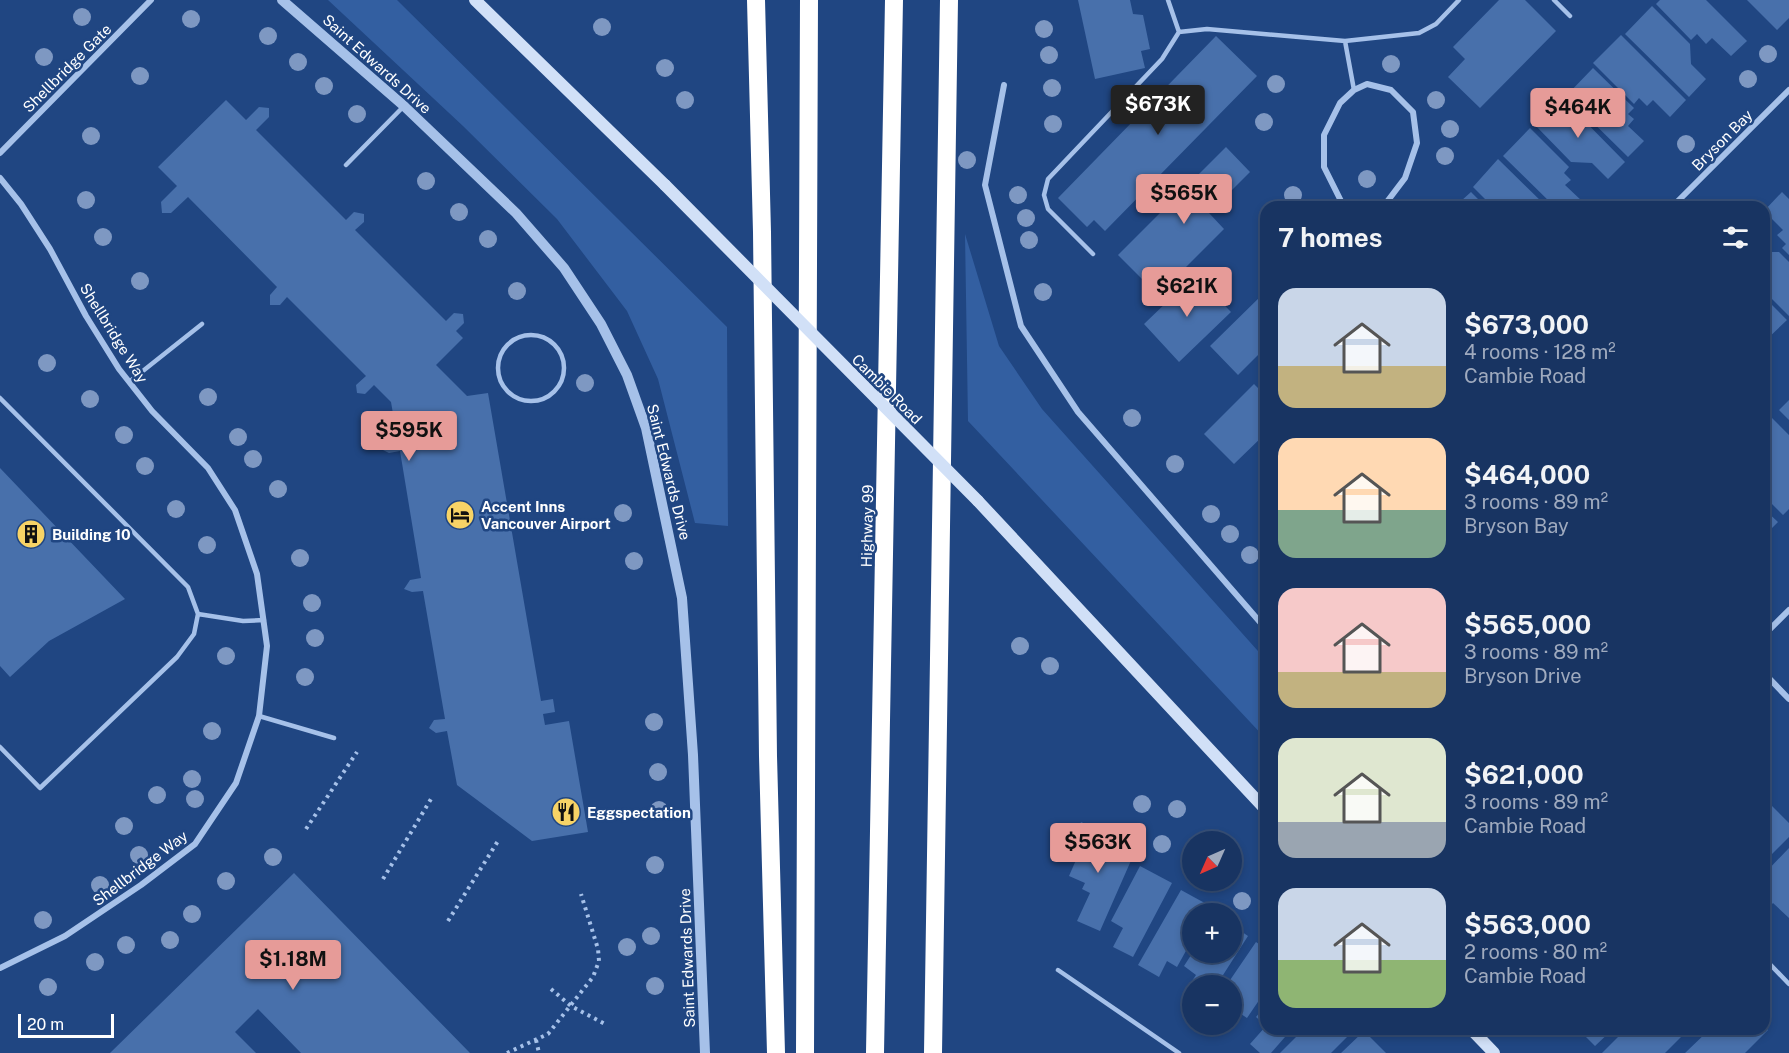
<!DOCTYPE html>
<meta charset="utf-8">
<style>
:root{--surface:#183462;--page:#213c68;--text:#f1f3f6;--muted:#9faabe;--line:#364f77;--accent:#e69b98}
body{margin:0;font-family:"Public Sans",sans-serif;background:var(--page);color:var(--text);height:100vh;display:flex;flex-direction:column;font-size:22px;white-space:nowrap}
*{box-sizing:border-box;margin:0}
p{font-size:20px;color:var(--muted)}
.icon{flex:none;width:33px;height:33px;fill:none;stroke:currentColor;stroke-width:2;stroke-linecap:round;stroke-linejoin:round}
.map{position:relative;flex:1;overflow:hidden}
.side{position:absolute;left:1260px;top:201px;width:510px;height:834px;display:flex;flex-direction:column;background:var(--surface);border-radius:18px;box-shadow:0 3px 9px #0003,0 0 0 2px var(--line)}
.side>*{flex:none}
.needle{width:39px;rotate:225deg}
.controls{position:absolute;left:1182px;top:831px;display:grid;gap:12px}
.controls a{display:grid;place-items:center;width:60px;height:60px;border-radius:50%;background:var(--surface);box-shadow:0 3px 9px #0003,0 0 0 2px var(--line);font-size:30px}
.scale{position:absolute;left:18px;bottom:15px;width:96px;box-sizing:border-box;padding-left:6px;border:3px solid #fff;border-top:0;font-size:16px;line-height:21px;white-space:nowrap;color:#fff;-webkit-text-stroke:4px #204682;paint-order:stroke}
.price{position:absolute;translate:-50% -51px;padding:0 14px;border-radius:6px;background:var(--accent);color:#111;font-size:20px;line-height:39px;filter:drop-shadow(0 2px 3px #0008)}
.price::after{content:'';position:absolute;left:50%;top:36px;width:18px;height:14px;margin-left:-9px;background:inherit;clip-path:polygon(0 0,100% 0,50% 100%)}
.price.active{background:#222;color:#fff}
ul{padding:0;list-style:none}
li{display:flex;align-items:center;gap:18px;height:150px;padding:0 18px}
li span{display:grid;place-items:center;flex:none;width:168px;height:120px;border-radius:18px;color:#555}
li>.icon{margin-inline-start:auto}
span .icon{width:72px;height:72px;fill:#fffc;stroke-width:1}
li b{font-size:26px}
h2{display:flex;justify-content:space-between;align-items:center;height:72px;padding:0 18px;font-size:26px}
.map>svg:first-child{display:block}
</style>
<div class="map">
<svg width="1789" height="1053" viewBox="0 0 1789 1053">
<rect width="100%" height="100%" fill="#204682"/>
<path fill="#335fa1" d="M328 0H397L727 327 728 526 695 523 658 379 627 311 557 219 463 126Z
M965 234 999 346 1042 409 1266 660V739L968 421Z"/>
<path fill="#4870ab" d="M1078 0H1130L1133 14 1143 15 1150 49 1141 51 1145 68 1095 79Z
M1499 0H1525L1556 31 1480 108 1448 77 1465 59 1453 47Z
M1660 0H1706L1747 41 1731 56 1712 38 1706 44 1697 34 1691 40 1656 4Z
M1747 0H1789V18L1777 30Z
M1652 6 1690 44 1691 64 1706 79 1689 97 1625 34Z
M1621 35 1686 100 1670 117 1653 100 1647 106 1639 98 1634 104 1593 63Z
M1216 36 1257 76 1105 231 1094 220 1087 227 1058 198Z
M1593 68 1634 108 1628 114 1634 119 1628 126 1644 141 1628 157 1566 96Z
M1561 97 1625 162 1608 179 1592 163 1571 162 1534 124Z
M226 100 246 120 259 107 269 108V117L256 130 346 220 354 212 364 214V222L355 230 446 321 454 313 463 314 464 323 456 331 463 338 436 365 467 396 488 393 541 701 553 699 555 712 543 714 545 725 569 721 588 832 532 841 457 785 447 731 436 733 429 728 434 720 445 719 423 591 412 592 404 589 410 580 421 578 400 451 389 453 381 449 386 439 397 437 391 402 374 385 365 394 357 393 356 385 366 376 287 297 280 305H270V295L277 287 188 197 171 213H162L161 202 177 186 158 167Z
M1530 128 1569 167 1564 173 1571 180 1565 185 1583 202 1578 207H1555L1503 156Z
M1226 147 1250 172 1209 213 1224 229 1158 295 1118 255Z
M1498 159 1547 207H1493L1473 187Z
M1471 192 1486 207H1451L1459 199 1461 201Z
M1782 192 1789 199V255L1782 248 1786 244 1777 235 1783 230 1764 211Z
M1764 246 1770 252H1779L1789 262V316L1764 291Z
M1195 275 1231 312 1179 362 1144 324Z
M1264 293 1266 295V347L1238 375 1210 346Z
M1764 297 1787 320 1764 342Z
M1254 384 1266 396V433L1234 464 1204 434Z
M1789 400V420L1779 410Z
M1772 418 1789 435V509L1783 515 1764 496V426Z
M0 468 125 599 49 641 10 677 0 666Z
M1764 509 1778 522 1764 536Z
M1764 798 1789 823V837L1764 862Z
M1081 822 1108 834 1104 844 1133 856 1100 931 1077 921 1090 893 1082 889 1085 883 1069 876 1083 844 1073 839Z
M1789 848V918L1773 903 1769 907 1764 902V874Z
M1140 866 1172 883 1133 957 1113 947 1123 928 1111 921Z
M294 873 470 1053H301L258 1009 235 1032 256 1053H110Z
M1181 890 1212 907 1208 914H1192V940L1177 967 1167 961 1159 977 1138 965Z
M1232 925 1248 936 1216 986H1192V1003L1182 996 1196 975 1184 966 1193 952H1232Z
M1256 942 1266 949V990L1247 1018 1235 1010 1232 1016V986H1226Z
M1266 1005V1029H1292L1271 1053H1260L1250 1044 1266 1026 1256 1017Z
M1764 1026 1768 1030 1745 1053H1685L1710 1029H1764Z
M1304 1029H1355L1331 1053H1280Z
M1578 1029H1613L1595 1046Z
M1626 1029H1689L1665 1053H1602Z
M1364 1031 1386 1053H1341Z"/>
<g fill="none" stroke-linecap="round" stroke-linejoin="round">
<path stroke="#a6c1e9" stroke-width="4" stroke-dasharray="3 4.5" stroke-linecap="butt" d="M306 829 357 752
M383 879 431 799
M448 921 498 841
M551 989 571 1006 607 1025
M536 1040 539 1053
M507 1053 548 1034 593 977 599 961 598 949 581 894"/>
<path stroke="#a6c1e9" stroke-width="4.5" d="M1168 0 1179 32 1207 29 1345 41 1354 90
M1554 0 1570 16
M1345 41 1419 33 1436 24 1459 0
M346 165 403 107
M1093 254 1048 209 1044 195 1048 179 1162 59 1179 32
M498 368a33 33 0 1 1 66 0a33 33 0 1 1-66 0Z
M129 382 202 324
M0 398 188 587 198 614 194 634 177 657 40 788 0 747
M198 614 243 621 264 620
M259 716 334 738
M1764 958 1789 984
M1058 970 1179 1053"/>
<path stroke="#a6c1e9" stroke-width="6" d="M1004 85 985 185 1021 326 1078 412 1266 629
M0 153 151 0
M0 178 21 204 50 249 86 316 119 369 152 411 208 468 235 510 257 574 267 646 259 716 236 783 195 844 141 885 65 936 0 968
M1344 207 1324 167V135L1340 103 1354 90 1367 84 1391 90 1413 112 1417 143 1405 178 1383 207
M1672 207 1789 90
M1764 635 1789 610
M1764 673 1789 699"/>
<path stroke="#a6c1e9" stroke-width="10" d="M282 0 404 106 516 213 564 268 601 324 627 375 646 428 682 598 693 755 705 1053"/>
<path stroke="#d1e0f7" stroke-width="12" d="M475 0 665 185
M978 501 1266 810
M1471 1029 1494 1053"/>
<path stroke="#fff" stroke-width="18" d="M756 0 762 232 768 756 776 1053
M805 1053 809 0
M875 1053 894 0
M933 1053 949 0"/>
<path stroke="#d1e0f7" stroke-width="12" d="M665 185 978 501"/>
</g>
<g fill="#7e98c2">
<circle cx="82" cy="17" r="9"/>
<circle cx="191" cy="19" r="9"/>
<circle cx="602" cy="27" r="9"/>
<circle cx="1044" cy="29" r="9"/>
<circle cx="268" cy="36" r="9"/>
<circle cx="1768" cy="54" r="9"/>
<circle cx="1049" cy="55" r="9"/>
<circle cx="44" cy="57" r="9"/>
<circle cx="298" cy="62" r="9"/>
<circle cx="1391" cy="64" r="9"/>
<circle cx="665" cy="68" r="9"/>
<circle cx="140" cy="76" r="9"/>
<circle cx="1748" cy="79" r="9"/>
<circle cx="1276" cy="84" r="9"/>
<circle cx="324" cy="86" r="9"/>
<circle cx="1052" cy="88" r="9"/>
<circle cx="685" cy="100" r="9"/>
<circle cx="1436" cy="100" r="9"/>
<circle cx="357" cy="114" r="9"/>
<circle cx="1264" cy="122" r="9"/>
<circle cx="1053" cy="124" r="9"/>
<circle cx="1450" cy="129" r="9"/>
<circle cx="91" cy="136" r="9"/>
<circle cx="1686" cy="144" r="9"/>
<circle cx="1445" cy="156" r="9"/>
<circle cx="967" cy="160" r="9"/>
<circle cx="1367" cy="179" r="9"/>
<circle cx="426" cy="181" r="9"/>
<circle cx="1018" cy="195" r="9"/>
<circle cx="1293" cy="195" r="9"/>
<circle cx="86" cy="200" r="9"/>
<circle cx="459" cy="212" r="9"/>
<circle cx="1026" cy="218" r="9"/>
<circle cx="103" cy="237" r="9"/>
<circle cx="488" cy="239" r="9"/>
<circle cx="1029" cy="240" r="9"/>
<circle cx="140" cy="281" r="9"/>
<circle cx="517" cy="291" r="9"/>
<circle cx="1043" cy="292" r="9"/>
<circle cx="47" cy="363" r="9"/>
<circle cx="585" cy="383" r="9"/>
<circle cx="208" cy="397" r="9"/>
<circle cx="90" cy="399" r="9"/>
<circle cx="1132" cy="418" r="9"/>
<circle cx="124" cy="435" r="9"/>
<circle cx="238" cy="437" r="9"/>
<circle cx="253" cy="459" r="9"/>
<circle cx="1175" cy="464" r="9"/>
<circle cx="145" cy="466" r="9"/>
<circle cx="278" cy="489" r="9"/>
<circle cx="176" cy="509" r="9"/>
<circle cx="623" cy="513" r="9"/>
<circle cx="1211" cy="514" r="9"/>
<circle cx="1230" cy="534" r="9"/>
<circle cx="207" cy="545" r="9"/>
<circle cx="1250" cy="555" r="9"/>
<circle cx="300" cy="558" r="9"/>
<circle cx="634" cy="561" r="9"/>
<circle cx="312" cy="603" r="9"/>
<circle cx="315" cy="638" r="9"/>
<circle cx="1020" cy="646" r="9"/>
<circle cx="226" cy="656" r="9"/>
<circle cx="1050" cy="666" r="9"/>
<circle cx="305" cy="677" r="9"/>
<circle cx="654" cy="722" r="9"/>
<circle cx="212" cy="731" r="9"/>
<circle cx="658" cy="772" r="9"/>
<circle cx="192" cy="779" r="9"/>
<circle cx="157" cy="795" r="9"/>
<circle cx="195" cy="799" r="9"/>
<circle cx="1142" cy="804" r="9"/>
<circle cx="1177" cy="809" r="9"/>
<circle cx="659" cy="810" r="9"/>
<circle cx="124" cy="826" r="9"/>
<circle cx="1162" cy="844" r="9"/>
<circle cx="139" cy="855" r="9"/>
<circle cx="273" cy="857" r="9"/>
<circle cx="655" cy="865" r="9"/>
<circle cx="226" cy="881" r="9"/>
<circle cx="100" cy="885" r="9"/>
<circle cx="1242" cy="901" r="9"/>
<circle cx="192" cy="914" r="9"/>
<circle cx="43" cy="920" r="9"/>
<circle cx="651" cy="936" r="9"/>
<circle cx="170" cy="940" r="9"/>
<circle cx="126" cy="945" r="9"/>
<circle cx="627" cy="947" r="9"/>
<circle cx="95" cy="962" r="9"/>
<circle cx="655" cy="986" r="9"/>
<circle cx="48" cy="987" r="9"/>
</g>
<defs>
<g id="hotel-disc" transform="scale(1.5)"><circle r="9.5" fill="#f7d366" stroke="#204682"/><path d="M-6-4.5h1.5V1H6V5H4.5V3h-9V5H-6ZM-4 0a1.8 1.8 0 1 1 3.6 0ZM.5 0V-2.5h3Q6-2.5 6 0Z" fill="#111"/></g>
<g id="building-disc" transform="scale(1.5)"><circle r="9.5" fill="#f7d366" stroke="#204682"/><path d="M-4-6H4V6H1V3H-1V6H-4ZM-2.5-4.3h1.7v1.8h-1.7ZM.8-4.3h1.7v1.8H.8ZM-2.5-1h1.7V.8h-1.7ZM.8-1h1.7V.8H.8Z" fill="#111"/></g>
<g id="restaurant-disc" transform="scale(1.5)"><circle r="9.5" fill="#f7d366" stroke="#204682"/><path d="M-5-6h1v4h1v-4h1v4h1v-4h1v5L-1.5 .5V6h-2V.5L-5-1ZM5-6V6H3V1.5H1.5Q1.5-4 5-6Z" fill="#111"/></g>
</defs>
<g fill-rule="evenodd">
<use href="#hotel-disc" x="460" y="515"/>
<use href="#building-disc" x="31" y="534"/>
<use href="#restaurant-disc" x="566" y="812"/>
</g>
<g text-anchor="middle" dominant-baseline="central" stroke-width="5" stroke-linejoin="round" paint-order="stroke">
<g font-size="15" fill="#fff" stroke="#204682">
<text transform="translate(377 64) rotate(42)">Saint Edwards Drive</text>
<text transform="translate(67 68) rotate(-45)">Shellbridge Gate</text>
<text transform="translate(1722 140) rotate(-45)">Bryson Bay</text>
<text transform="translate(114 333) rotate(58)">Shellbridge Way</text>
<text transform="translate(887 389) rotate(45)">Cambie Road</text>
<text transform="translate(669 472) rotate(76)">Saint Edwards Drive</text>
<text transform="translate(867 526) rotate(-89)">Highway 99</text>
<text transform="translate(140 868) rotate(-37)">Shellbridge Way</text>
<text transform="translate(687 958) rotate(-92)">Saint Edwards Drive</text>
</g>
<g font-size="15" font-weight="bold" fill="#fff" stroke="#204682" text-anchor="start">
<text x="481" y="506">Accent Inns<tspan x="481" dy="17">Vancouver Airport</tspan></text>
<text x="52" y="534">Building 10</text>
<text x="587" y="812">Eggspectation</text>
</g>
</g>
</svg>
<div class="controls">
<a><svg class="needle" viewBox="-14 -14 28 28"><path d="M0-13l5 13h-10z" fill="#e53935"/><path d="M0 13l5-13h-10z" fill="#9faabe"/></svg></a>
<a>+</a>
<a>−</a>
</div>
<div class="scale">20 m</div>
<b class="price active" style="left:1158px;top:136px">$673K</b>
<b class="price" style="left:1578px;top:139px">$464K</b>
<b class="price" style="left:1184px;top:225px">$565K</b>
<b class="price" style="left:1187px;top:318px">$621K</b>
<b class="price" style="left:409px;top:462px">$595K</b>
<b class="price" style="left:1098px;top:874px">$563K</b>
<b class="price" style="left:293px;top:991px">$1.18M</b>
<section class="side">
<h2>7 homes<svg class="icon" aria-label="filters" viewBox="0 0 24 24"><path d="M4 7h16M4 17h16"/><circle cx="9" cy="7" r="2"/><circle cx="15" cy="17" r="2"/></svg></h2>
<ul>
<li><span style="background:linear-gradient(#c9d6e8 65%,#c2b280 0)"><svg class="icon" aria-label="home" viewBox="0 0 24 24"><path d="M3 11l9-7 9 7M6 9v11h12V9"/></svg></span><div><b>$673,000</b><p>4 rooms · 128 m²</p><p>Cambie Road</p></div></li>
<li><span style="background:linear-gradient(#ffd9b3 60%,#7fa58c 0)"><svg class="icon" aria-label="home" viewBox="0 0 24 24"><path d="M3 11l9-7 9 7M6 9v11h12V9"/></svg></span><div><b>$464,000</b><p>3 rooms · 89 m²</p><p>Bryson Bay</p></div></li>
<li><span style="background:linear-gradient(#f6c9c9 70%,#c2b280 0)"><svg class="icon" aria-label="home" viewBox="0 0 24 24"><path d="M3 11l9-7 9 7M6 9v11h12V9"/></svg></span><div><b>$565,000</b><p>3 rooms · 89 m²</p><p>Bryson Drive</p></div></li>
<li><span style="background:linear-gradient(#dfe7d0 70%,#9aa5b1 0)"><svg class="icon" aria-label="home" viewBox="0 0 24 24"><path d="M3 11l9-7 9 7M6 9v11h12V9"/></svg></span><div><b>$621,000</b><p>3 rooms · 89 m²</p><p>Cambie Road</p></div></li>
<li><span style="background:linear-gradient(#c9d6e8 60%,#8fb573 0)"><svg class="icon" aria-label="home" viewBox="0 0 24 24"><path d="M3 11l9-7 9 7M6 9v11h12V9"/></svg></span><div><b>$563,000</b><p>2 rooms · 80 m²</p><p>Cambie Road</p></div></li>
</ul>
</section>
</div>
